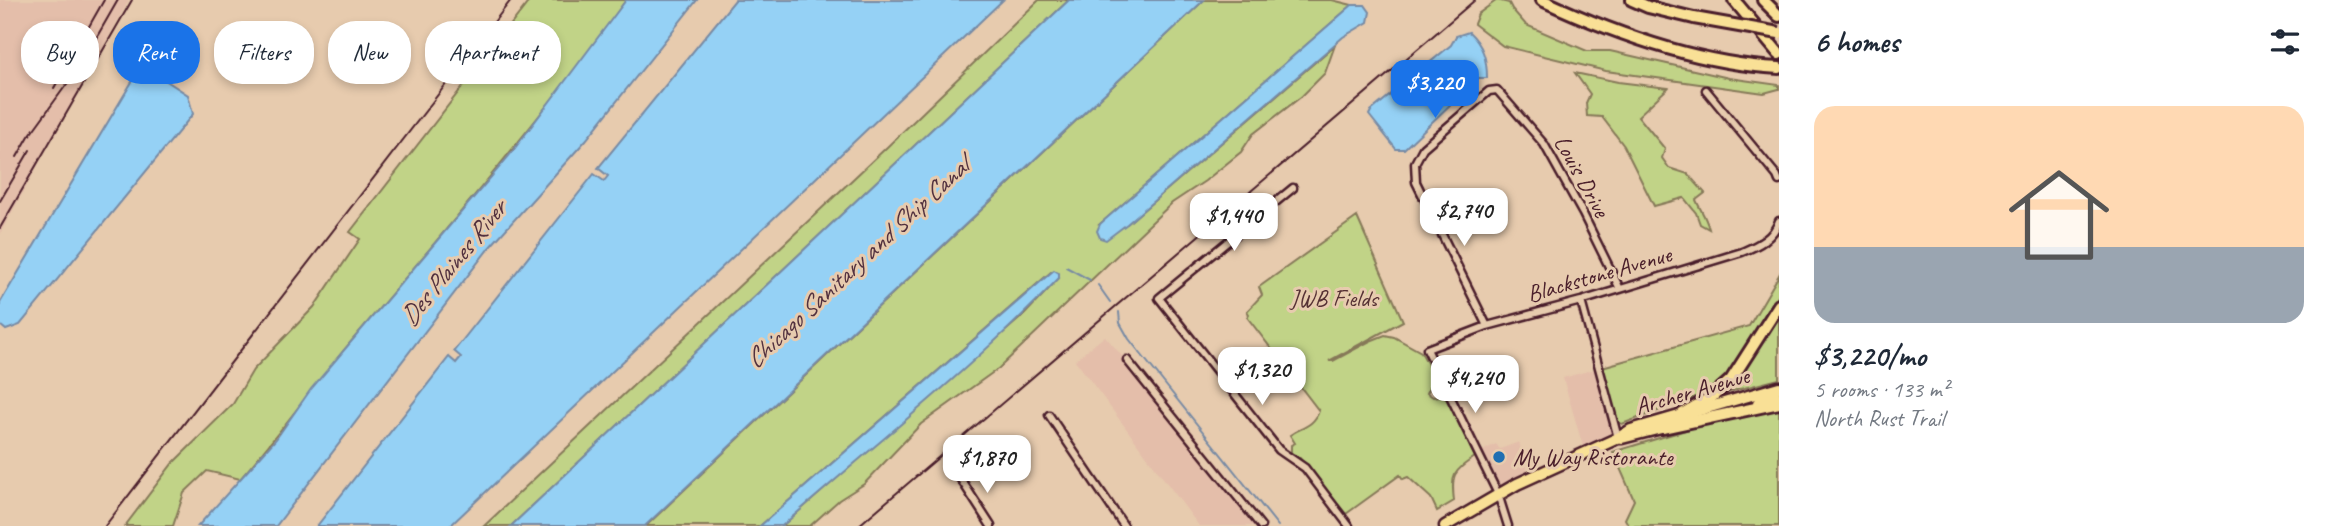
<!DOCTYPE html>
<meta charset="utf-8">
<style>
:root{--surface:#fff;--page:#f2f2f3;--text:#1f2937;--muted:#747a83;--line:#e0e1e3;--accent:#1a73e8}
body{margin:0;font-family:Caveat,sans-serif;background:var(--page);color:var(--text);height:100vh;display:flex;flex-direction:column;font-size:26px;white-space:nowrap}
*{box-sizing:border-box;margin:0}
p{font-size:23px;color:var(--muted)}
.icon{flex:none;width:38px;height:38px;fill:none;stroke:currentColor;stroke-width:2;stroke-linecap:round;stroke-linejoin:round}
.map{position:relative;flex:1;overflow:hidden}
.drawer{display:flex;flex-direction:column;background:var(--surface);width:560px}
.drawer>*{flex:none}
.top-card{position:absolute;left:21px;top:21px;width:665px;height:63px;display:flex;gap:14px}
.price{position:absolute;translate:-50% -60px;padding:0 16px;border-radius:14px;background:#fff;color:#222;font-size:23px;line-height:46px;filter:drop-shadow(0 2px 4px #0008)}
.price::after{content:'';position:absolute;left:50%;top:42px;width:21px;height:16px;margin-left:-10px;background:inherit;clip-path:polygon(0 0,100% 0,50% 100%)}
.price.selected{background:var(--accent);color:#fff}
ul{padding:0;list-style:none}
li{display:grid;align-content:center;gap:14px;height:371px;padding:0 35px}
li+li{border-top:2px solid var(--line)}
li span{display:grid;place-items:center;height:217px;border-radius:21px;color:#555}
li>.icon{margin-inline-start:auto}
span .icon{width:126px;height:126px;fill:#fffc;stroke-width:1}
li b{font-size:30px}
h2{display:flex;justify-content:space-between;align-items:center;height:84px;padding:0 35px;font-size:30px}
.pill{padding:0 24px;border-radius:28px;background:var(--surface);box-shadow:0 4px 10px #0003;font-size:24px;line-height:63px}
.pill.selected{background:var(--accent);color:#fff}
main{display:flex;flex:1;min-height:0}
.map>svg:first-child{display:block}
</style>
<main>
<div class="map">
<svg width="1779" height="526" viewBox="0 0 1779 526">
<rect width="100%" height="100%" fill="#e7cbae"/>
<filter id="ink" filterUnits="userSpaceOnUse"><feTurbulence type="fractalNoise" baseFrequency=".0143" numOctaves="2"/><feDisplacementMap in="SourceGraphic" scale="14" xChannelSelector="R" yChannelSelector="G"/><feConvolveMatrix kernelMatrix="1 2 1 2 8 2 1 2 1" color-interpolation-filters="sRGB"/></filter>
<g filter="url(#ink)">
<path fill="#e4beaa" d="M0 0H129L0 234Z
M1105 336 1140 377 1258 526H1199L1075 360Z
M1598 368 1617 437 1584 450 1563 378Z
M1519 442 1529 476 1498 492 1478 453 1496 444 1500 449Z"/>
<path fill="#c1d387" stroke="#867959" stroke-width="2" d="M530 0H626C541 120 445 231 350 343 312 388 279 435 240 479L207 471 184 493 173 526H125L172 464 233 404 253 370 314 307 360 239 350 232Z
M1039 0H1069L511 526H484L887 147Z
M1204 0H1332L1352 5 1100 224H1127L1335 45 1325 73 1302 96 1253 134 1241 152 1205 181 1172 203 999 368 921 424 864 484 839 500 810 526H782L1025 314 1059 278 1052 271 760 526H646Z
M1497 0 1509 3 1512 9 1526 25 1587 51H1610L1729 78 1779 85V89L1764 93 1606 71 1503 46 1474 24 1478 14Z
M1575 73 1618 82 1668 88 1638 116 1665 149 1662 158 1669 168 1688 174 1705 193 1696 200C1701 211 1706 217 1709 229L1700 224 1696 213 1684 198 1654 206 1624 146 1602 117 1587 116 1586 103 1590 94Z
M1357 217 1403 321 1329 361H1333L1370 341 1385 335 1394 337 1421 352 1435 377 1427 393 1433 397 1439 396 1444 392 1475 457C1453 472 1451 474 1454 501L1437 511 1431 498 1408 477 1403 479 1400 475 1346 514 1299 457 1291 453V445L1295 443 1290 435C1302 427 1314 426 1319 411L1247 317 1249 314 1247 311 1262 295 1259 287Z
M1779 275V295L1728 377 1707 393 1622 424 1617 421 1602 367 1749 326Z
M1779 312V379L1725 393 1724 391Z
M1779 407V526H1629L1625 519 1634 500 1613 452 1699 426Z"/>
<path fill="#95d1f5" stroke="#778aa4" stroke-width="2" d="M626 0H697L586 140 489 248 276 526H198L276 439 311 389 509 156Z
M735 0H1003L450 526H317L449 357 456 363 461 357 454 351 594 174 604 181 608 176 598 168Z
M1069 0H1204L645 526H511Z
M1352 5H1365L1370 12 1368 22 1343 37 1127 224 1106 240 1100 238 1097 231 1100 224Z
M1469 32C1483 45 1487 59 1487 78H1478L1404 149H1396L1369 115 1371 111 1451 45 1456 36Z
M142 65 188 95 193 114 20 325 6 330 0 325V303Z
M1054 270 1059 273V278C974 367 875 444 782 526H760Z"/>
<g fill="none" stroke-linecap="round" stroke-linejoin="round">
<path stroke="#778aa4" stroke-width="2" d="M1066 267 1090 280
M1098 285 1110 302
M1119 312 1120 323 1129 339 1278 526"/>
<g stroke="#4a1f2b" stroke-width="11">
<path id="street" d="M1706 90 1777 176 1779 181
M1293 188 1159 298 1279 450 1305 468 1349 526
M1581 301 1618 438
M1487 326 1416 182 1415 163 1423 148 1489 91 1497 90 1544 144 1583 214 1620 289
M1127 360 1261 526
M1049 415 1124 526
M960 478 991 526
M1508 526 1498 494 1427 349 1487 326 1581 301 1742 252C1759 245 1773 238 1779 221"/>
</g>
<g stroke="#4a1f2b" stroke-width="15">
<path id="primary" d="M1758 403 1779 397
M1622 438 1669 426
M1445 526 1517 484 1618 438 1631 430 1779 387"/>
</g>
<g stroke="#4a1f2b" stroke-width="16">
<path id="highway" d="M1542 0C1615 34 1698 64 1779 68
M1632 0 1648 7 1694 18
M1734 0 1779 54
M1763 0 1779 16
M1682 414 1713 396 1731 380 1779 305
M1662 428 1779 403"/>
</g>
<use href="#street" stroke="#e7cbae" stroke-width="6"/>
<use href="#primary" stroke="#f9e096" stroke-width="10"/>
<use href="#highway" stroke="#f9e096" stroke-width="10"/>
<path stroke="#4a1f2b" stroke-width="2" d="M54 88 104 0
M17 157 29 136 80 66 118 0
M0 201 30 150
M0 228 132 0
M105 526 511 0
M858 526 1475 0"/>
<g stroke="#4a1f2b" stroke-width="16" stroke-linecap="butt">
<path id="highway-bridge" d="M1694 18 1779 33"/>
</g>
<use href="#highway-bridge" stroke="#f9e096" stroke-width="10"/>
</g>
</g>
<circle fill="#1f6fb2" stroke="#e7cbae" stroke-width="2.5" cx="1499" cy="457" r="7"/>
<g text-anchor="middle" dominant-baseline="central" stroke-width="6" stroke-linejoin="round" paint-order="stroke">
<g font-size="24" fill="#4a1f2b" stroke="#e7cbae">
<text transform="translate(1582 176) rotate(61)">Louis Drive</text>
<text transform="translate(1599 274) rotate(-16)">Blackstone Avenue</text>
<text transform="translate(1692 391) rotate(-16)">Archer Avenue</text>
</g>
<g font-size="24" fill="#563134" stroke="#e7cbae">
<text x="1334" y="298">JWB Fields</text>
</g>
<g font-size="24" fill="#4a1f2b" stroke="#e7cbae" text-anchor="start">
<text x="1513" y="457">My Way Ristorante</text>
</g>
<g font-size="26" font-style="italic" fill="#52313f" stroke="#e7cbae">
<text transform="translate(453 263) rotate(-51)">Des Plaines River</text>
<text transform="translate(857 263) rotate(-43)">Chicago Sanitary and Ship Canal</text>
</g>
</g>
</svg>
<b class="price selected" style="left:1435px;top:120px">$3,220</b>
<b class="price" style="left:1464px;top:248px">$2,740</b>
<b class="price" style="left:1234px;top:253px">$1,440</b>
<b class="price" style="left:1262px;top:407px">$1,320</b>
<b class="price" style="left:1475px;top:415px">$4,240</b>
<b class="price" style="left:987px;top:495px">$1,870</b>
<div class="top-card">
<a class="pill">Buy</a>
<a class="pill selected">Rent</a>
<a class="pill">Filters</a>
<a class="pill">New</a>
<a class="pill">Apartment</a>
</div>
</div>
<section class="drawer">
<h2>6 homes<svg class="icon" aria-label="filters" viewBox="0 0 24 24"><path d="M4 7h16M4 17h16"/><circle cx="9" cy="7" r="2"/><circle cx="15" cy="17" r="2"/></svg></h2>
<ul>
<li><span style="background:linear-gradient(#ffd9b3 65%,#9aa5b1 0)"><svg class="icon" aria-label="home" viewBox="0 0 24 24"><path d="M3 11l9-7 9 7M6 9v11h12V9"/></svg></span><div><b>$3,220/mo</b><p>5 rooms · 133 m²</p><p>North Rust Trail</p></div></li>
</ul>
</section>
</main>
